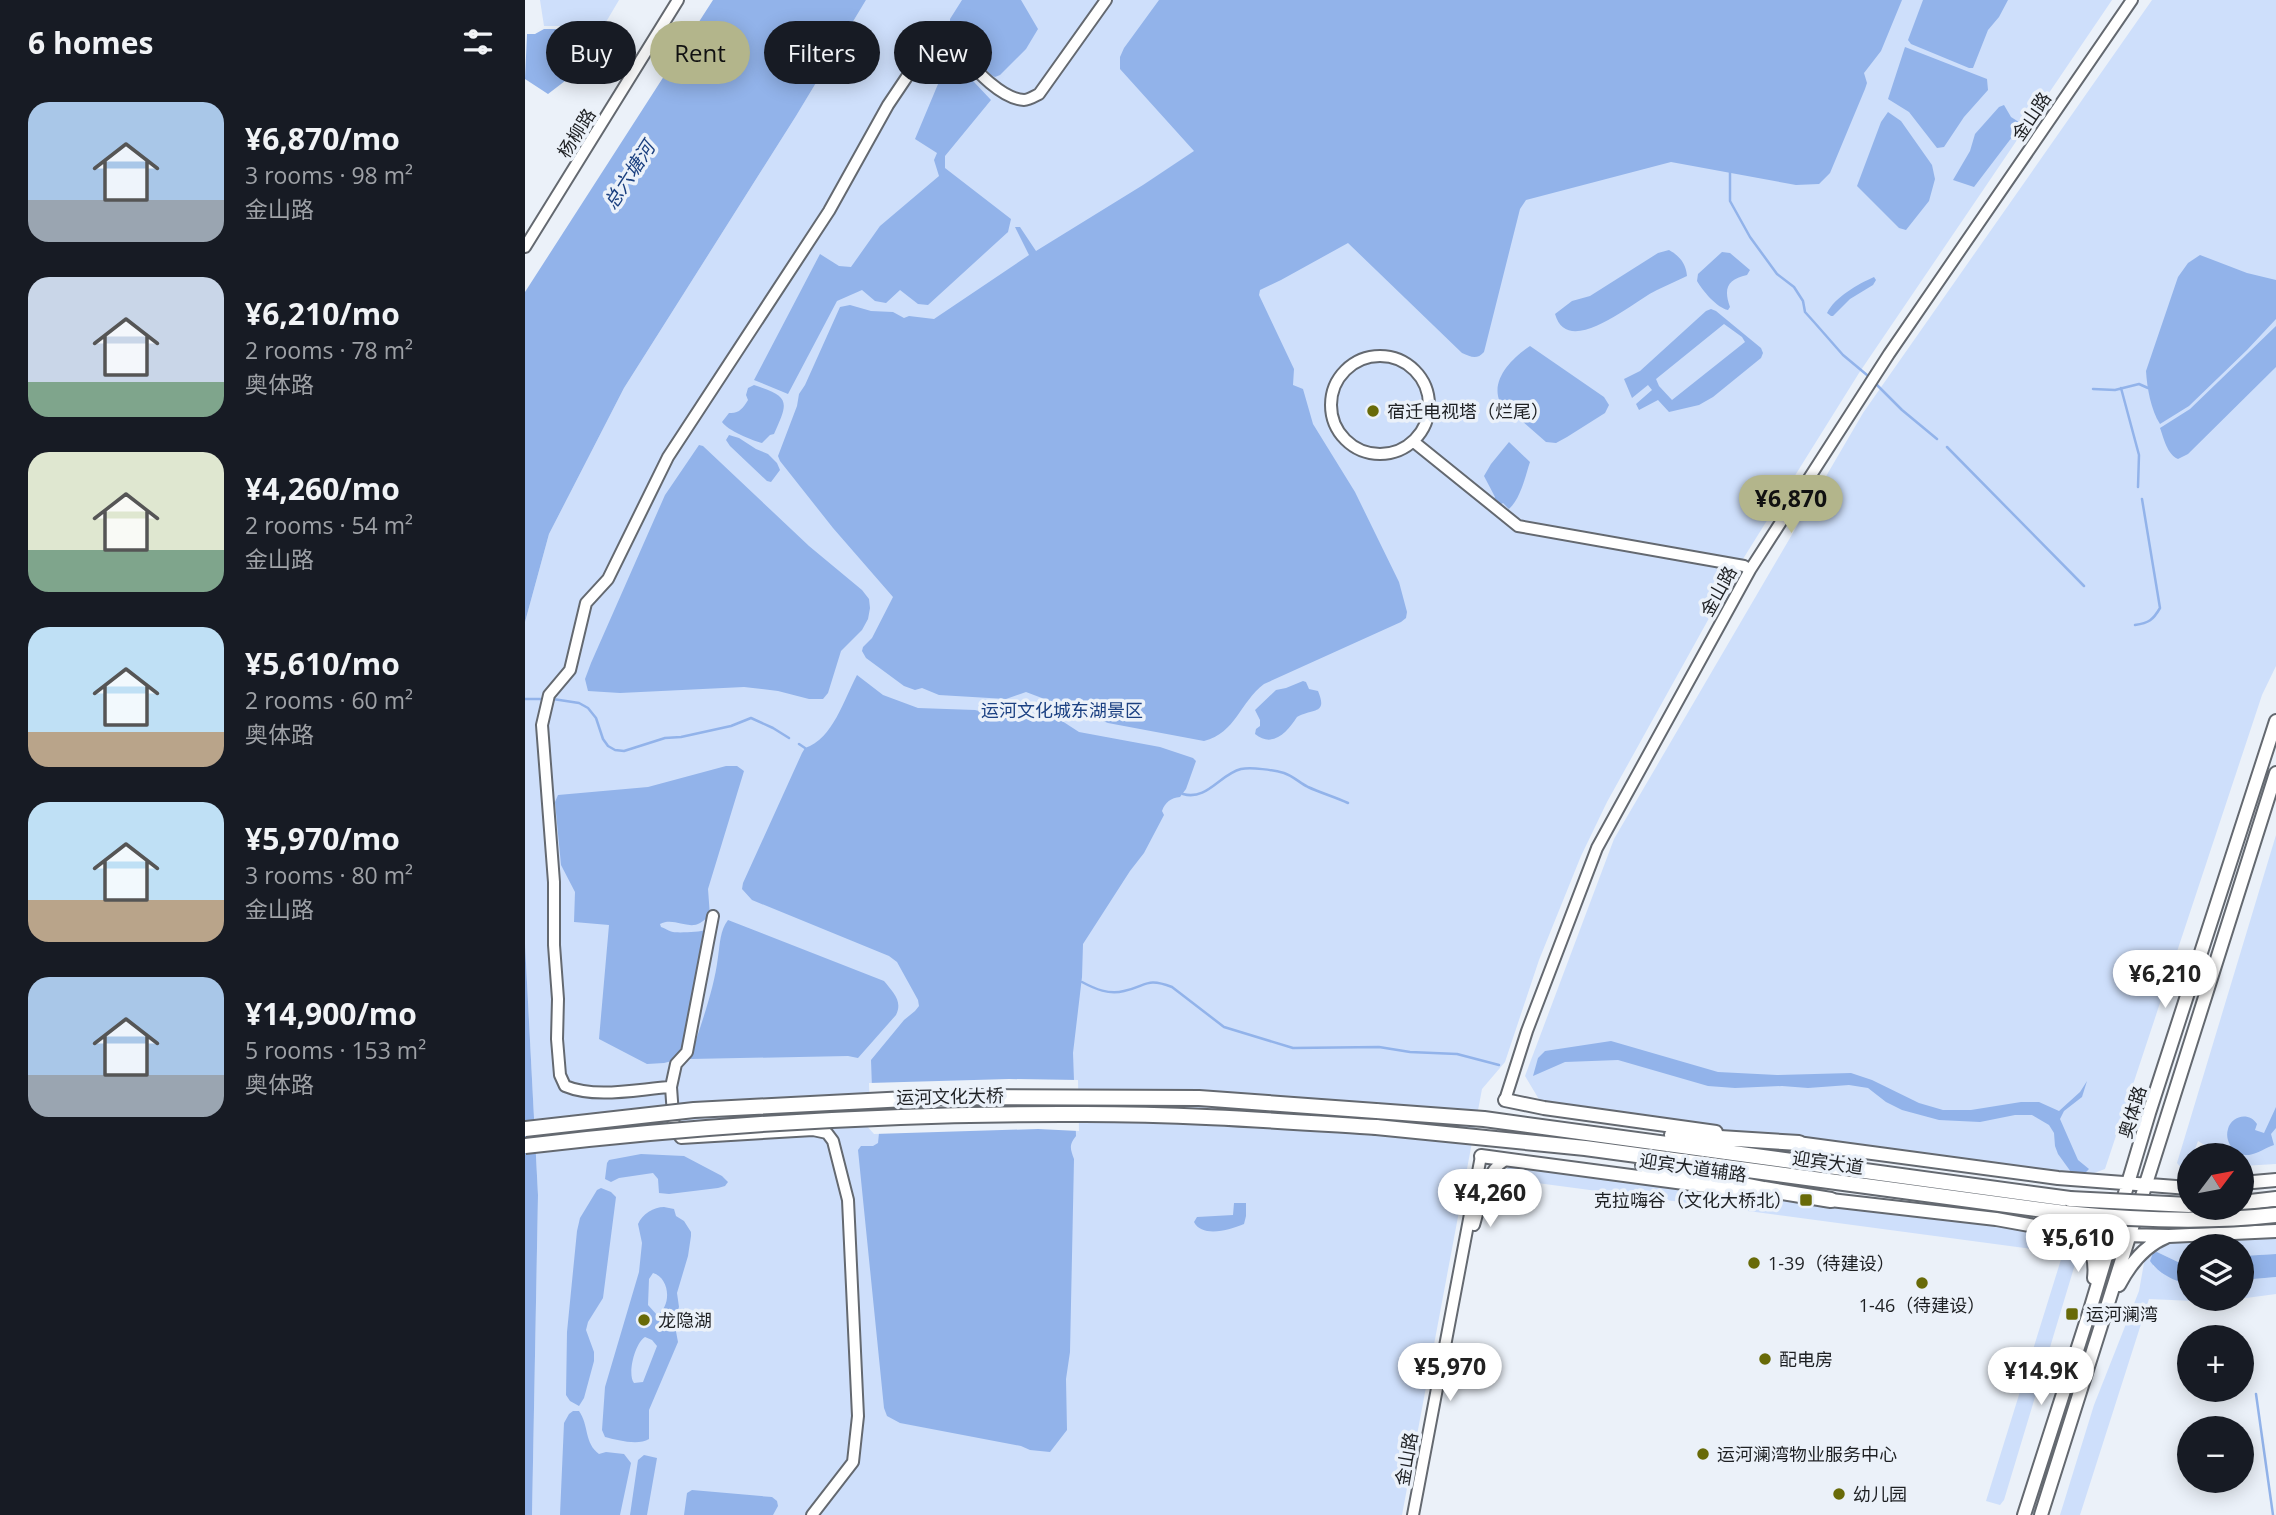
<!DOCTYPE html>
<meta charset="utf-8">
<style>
:root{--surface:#171b24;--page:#20242c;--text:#f1f3f6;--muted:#9ea1a6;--accent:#b3b58b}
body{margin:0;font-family:"Open Sans","Noto Sans SC",sans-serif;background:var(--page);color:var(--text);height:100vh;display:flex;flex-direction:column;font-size:26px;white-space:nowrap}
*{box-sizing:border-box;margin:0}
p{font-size:23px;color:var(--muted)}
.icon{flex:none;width:38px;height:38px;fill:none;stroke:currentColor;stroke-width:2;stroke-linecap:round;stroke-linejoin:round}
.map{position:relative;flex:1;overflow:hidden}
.panel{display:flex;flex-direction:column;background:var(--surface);width:525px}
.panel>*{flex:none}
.hud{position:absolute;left:21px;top:21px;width:665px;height:63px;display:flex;gap:14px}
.needle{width:46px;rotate:58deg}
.buttons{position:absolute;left:1652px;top:1143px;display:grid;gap:14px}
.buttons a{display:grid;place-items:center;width:77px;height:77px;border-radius:50%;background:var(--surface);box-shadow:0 4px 18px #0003;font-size:35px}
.price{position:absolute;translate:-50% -60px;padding:0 16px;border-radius:24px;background:#fff;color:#222;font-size:23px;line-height:46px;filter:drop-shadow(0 2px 4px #0008)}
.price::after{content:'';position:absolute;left:50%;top:42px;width:21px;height:16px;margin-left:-10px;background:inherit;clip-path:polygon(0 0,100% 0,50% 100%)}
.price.selected{background:var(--accent);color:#111}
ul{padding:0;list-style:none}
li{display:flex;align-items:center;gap:21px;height:175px;padding:0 28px}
li span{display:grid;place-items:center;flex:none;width:196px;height:140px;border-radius:21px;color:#555}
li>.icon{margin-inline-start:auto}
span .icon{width:84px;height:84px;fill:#fffc;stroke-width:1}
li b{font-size:30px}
h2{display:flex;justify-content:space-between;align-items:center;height:84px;padding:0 28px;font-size:30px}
.tag{padding:0 24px;border-radius:32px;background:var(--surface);box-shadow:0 4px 18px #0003;font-size:24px;line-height:63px}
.tag.selected{background:var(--accent);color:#111}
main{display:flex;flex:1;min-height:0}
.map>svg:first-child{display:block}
</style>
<main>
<section class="panel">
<h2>6 homes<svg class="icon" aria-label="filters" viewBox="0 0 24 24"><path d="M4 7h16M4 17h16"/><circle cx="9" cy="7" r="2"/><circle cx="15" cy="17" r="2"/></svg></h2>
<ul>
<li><span style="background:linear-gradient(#a9c7e8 70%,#9aa5b1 0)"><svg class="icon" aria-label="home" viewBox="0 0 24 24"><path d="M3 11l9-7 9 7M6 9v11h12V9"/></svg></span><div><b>¥6,870/mo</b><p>3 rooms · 98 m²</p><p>金山路</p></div></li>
<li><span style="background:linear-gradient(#c9d6e8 75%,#7fa58c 0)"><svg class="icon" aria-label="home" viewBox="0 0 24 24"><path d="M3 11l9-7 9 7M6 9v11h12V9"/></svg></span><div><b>¥6,210/mo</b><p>2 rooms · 78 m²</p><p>奥体路</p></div></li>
<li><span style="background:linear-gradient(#dfe7d0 70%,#7fa58c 0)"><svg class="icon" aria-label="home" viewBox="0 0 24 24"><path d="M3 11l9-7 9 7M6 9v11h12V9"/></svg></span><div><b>¥4,260/mo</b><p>2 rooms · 54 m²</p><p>金山路</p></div></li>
<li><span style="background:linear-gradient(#bfe0f5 75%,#b9a48a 0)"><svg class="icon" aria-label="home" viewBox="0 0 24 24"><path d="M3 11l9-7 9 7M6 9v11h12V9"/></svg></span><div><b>¥5,610/mo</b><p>2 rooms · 60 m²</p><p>奥体路</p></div></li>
<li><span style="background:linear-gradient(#bfe0f5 70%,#b9a48a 0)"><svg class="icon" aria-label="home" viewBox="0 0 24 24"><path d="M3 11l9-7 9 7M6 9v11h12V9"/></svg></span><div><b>¥5,970/mo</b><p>3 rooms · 80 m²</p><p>金山路</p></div></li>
<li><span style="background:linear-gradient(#a9c7e8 70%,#9aa5b1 0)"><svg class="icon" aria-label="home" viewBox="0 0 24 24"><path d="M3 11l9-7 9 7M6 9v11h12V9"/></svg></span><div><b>¥14,900/mo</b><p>5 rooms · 153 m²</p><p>奥体路</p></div></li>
</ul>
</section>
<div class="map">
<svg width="1751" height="1515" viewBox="0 0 1751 1515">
<rect width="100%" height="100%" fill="#ebf1f9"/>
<path fill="#cedffb" d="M15 0H94L81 22 94 33 78 48 52 26H19Z
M341 0H1587L1334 373 1208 575 1082 802 1056 856 1014 960 980 1062 957 1089 877 1515H7L13 1195 0 944V622L24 534 99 388 271 116Z
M1627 0H1751V666L1737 695 1580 1169 1542 1183 1021 1111 1000 1076 1089 839 1338 413Z
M1751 835V1164L1717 1166V1155H1677L1681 1146 1673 1141 1668 1155H1664L1663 1170 1659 1171 1652 1163Z
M1003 1155 1543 1237 1552 1241 1554 1251 1479 1500 1475 1505 1461 1501 1538 1253 974 1178 992 1157Z
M1751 1231V1254L1717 1256V1246H1664V1261L1653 1262 1632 1252 1628 1266 1644 1277 1664 1284V1298H1717V1280L1751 1277V1294L1691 1302 1624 1299 1555 1515H1535L1569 1405 1614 1291 1619 1263 1622 1256 1629 1248 1650 1236Z"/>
<path fill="#92b3ea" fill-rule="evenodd" d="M188 0H341L271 116 99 388 24 534 0 622V292Z
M437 0H496L513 29 501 49 475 75 470 77 466 75 427 31 425 25V19Z
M634 0H1377L1356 51 1339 73 1342 83 1340 89 1305 173 1294 184 1271 185 1146 162 1001 200 995 209 959 352C952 360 946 357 937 353L823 243 756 280 735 290 734 295 769 369 768 385 778 389 788 424 830 492 874 582 882 612 881 618 876 622 739 684C715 702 711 733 679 741L583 723 501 692 481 699 414 695 397 688 390 690 379 686 341 658 337 651 338 647 347 638 368 597 308 528 255 461 253 456 272 406 274 394 280 385 315 307 325 305 346 311 368 312 379 318 384 316 409 319 504 255 490 227H495L511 251 618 185 669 151 595 69V57L599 48Z
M1398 0H1483L1474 17 1463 30 1448 68H1444L1386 44 1383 40Z
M19 29C50 29 50 29 72 51L70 58 23 94 0 79 2 34H10Z
M1380 47 1462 79 1463 90 1439 117 1419 147 1412 148 1384 112 1363 99Z
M425 63 432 64 466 100 420 156V168L486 219 483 232 403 305 393 304 375 290 361 303 350 301 337 290 312 301 263 394 229 380 295 254 314 266 326 267 355 226 414 176 409 160 412 153 390 139 421 65Z
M1479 105 1486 117 1497 124 1449 187 1428 180 1445 151 1450 134 1474 107Z
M1363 112 1376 121 1407 165 1410 179 1404 201 1381 230 1374 228 1332 186 1356 122Z
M1144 250C1155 256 1161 264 1162 276 1152 281 1142 285 1132 290 1110 300 1043 360 1030 314L1047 301 1065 296 1133 253Z
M1197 252 1205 253 1225 270 1222 275C1203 279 1198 288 1205 307L1203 310C1192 308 1177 290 1172 281L1173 274Z
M1675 255 1722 273 1751 280V319L1722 350 1664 406 1635 424C1626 410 1622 388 1621 371L1653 277 1663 263Z
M1349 277 1351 280 1348 285 1325 299 1308 316H1306L1302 313C1310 297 1333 284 1349 277Z
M1186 309 1191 311 1236 348 1238 353 1236 358 1188 397 1174 405 1144 412 1133 400 1114 410 1111 404 1127 390 1123 385 1107 398 1099 379 1115 371 1181 311ZM1199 324 1217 337 1220 342 1147 400 1134 386 1131 379Z
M1751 326V367L1663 454 1653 459C1642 454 1639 439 1635 428L1665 409Z
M1005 346 1079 397 1084 405 1080 413 1042 437 1031 443 1021 442 975 402C965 380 987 358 1005 346Z
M229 385C265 397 264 401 249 434L245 435 237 443C228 441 202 430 197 422L204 413C214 414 218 408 223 400L221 395 223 388Z
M204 435 214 438 231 449 243 454 252 463 255 470 246 482 242 481 205 446 201 440Z
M984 442 1005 462C1000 477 996 498 984 509L978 503 975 505 968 500 970 497 959 476 966 464Z
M174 445 178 446 284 546 337 590 344 599 345 608 343 619 337 630 316 651 303 693 298 699H284L253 691 219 687 95 693 63 691 60 679 66 663 140 495Z
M332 675 358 695 393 708 450 710 471 715 484 714 491 720 498 718 502 713 514 714 537 721 554 732 635 747 668 758 671 761 661 789 655 797C646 798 640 802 637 811L639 815 619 853 605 871 558 944 557 977 548 1053 551 1136C544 1145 545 1148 549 1159L545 1352 541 1379 542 1430 525 1452 505 1450 496 1446 375 1423 362 1416 359 1408 333 1150 336 1146H348L353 1143 354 1133 348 1116 346 1060 379 1020 390 1011 394 1006 393 1000 372 962 364 956 227 900 217 889 218 883 277 753 280 748C308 739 319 699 332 675Z
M778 681 781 682 784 689 793 691C803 715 788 708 772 717 763 731 748 749 730 734L731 729 735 726V720L730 710 751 690 761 688Z
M201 766H212L219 771 183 889 185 916C181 918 179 921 175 923 163 930 149 917 135 924L136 927C137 927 146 932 148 932 153 933 176 932 180 930L185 934 155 1059 139 1063 122 1064 74 1039 84 925 49 922 50 892 36 865 30 802 33 795 123 787Z
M203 920 359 981C368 992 378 1001 371 1015L333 1058 323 1056 165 1059C175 1026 189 991 193 957 195 944 195 930 203 920Z
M0 944 13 1195 7 1515H0Z
M1086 1041 1193 1072 1252 1075 1326 1073 1347 1080 1394 1103 1418 1110H1446L1496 1102H1514L1534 1111 1555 1092 1562 1081 1557 1097 1539 1111 1535 1119 1553 1160 1564 1169 1561 1172H1546L1533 1154 1530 1146 1529 1133 1524 1125 1507 1115H1490L1455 1122 1414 1120 1377 1110 1361 1102 1343 1088 1324 1085 1283 1088 1257 1086 1210 1088 1183 1086 1093 1060 1040 1062 1008 1076 1013 1058 1020 1051Z
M1751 1107V1128L1746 1134 1749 1145C1742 1147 1732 1154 1724 1155 1710 1156 1699 1142 1703 1129 1706 1116 1724 1111 1732 1124L1730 1130 1739 1133Z
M116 1154 159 1156 197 1176 203 1182 200 1186 193 1188 144 1194 134 1193 133 1179 128 1173 94 1178 86 1182 80 1179 82 1163 84 1160Z
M76 1188 86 1192 91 1197 78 1298 63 1322 61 1330 69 1352V1361L59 1398 54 1406 45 1401 41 1395 42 1332 52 1231 55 1218 72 1190Z
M709 1203H721V1216L719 1224C705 1230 677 1238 669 1222L672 1217 708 1215Z
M139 1207 149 1209 151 1216 159 1221 166 1232V1236L163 1256 152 1293 154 1307 149 1321 153 1342 124 1410V1439C113 1446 92 1440 80 1437L77 1430 80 1387 114 1272 117 1243 113 1224C117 1214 129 1207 139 1207ZM128 1273C145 1278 147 1306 132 1315L123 1305 124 1279ZM120 1337 127 1340 132 1346 118 1382 109 1383C102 1374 110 1343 120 1337Z
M1632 1252 1653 1262 1664 1261V1284C1650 1282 1633 1273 1625 1261L1628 1253Z
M1751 1254V1277L1717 1280V1256Z
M48 1411H54C64 1425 59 1443 74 1454L81 1452 99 1454 106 1463 95 1515H35L39 1423 44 1414Z
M119 1455 132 1458 122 1515H105L113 1460Z
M167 1490 247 1497 252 1501 253 1506 248 1515H159L162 1493Z"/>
<path fill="#ebf1f9" d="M484 1079 553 1080 554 1131 513 1129 349 1134 341 1125 345 1116 344 1083Z"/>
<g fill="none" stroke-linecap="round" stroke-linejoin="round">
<path stroke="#92b3ea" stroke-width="2.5" d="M1205 172V201L1225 237 1252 274 1269 287 1278 301 1280 312 1289 322 1318 355 1342 375
M1352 385 1377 410 1412 439
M1596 388 1614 455 1613 487
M1568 389 1590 390 1614 384 1623 388
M1422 447 1559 586
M1610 625C1624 623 1628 620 1635 608L1617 499
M0 699H16
M28 699 54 703 63 708 71 718 78 739 83 746 90 750 99 751 140 738 156 737 206 726 226 718 248 728 264 738
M274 744 280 748
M658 794C682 801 695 774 716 769 727 767 748 770 759 773 768 776 775 783 783 787 796 793 810 797 823 803
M557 982C570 989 584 995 599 991 622 986 621 977 647 987L699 1027 768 1048 854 1047 885 1052 932 1054 974 1065
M1731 1394 1748 1515"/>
<g stroke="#646970" stroke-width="14">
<path id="minor" d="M0 247 153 0
M806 405a49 49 0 1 1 98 0a49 49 0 1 1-98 0Z
M889 442 993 526 1219 566 1225 570
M188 916 162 1052 151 1064 146 1087C113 1089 71 1099 40 1086L35 1075 32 1039 33 999 29 945V882L17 725 24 695 45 670 61 603 83 579 143 457 304 211 363 105 404 44 412 39H422C440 57 472 99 499 100 504 100 510 96 514 94L581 0
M146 1087 149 1129 156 1138 288 1130 302 1133 308 1141 323 1200 333 1416 328 1462 287 1515
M980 1100 1002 1031 1072 848 1225 570 1364 354 1607 0
M949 1225C956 1202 958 1174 980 1160
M888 1515 956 1156"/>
</g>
<g stroke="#646970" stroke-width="16">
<path id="major" d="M980 1100 1019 1108 1191 1132
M1265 1142 1533 1178 1664 1188
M956 1156 1219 1191
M1717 1183 1751 1180
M1297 1199 1471 1219 1554 1234 1644 1236 1751 1231
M1556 1234C1567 1248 1571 1260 1569 1278
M1594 1285C1605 1264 1619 1246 1641 1237
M1499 1515 1565 1310 1624 1113 1751 721
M1516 1515 1751 773"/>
</g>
<g stroke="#646970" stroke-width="18">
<path id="highway" d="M851 1111 959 1119 1545 1199
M851 1127 1060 1148 1540 1213
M1147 1135 1274 1143
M1118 1165 1239 1189 1306 1200
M1717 1203 1751 1199"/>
</g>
<use href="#minor" stroke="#fff" stroke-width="10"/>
<use href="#major" stroke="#fff" stroke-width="12"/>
<use href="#highway" stroke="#fff" stroke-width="14"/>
<g stroke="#646970" stroke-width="18" stroke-linecap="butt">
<path id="highway-bridge" d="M0 1129 169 1110 420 1097 674 1098 851 1111
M0 1146C186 1124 373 1113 560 1114 658 1114 754 1121 851 1127
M1545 1199 1664 1205
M1540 1213C1610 1220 1681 1223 1751 1215"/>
</g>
<use href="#highway-bridge" stroke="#fff" stroke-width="14"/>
</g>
<g fill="#686a08" stroke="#ebf1f9" stroke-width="2.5">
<circle cx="848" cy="411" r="7"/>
<rect x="1274" y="1193" width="14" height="14" rx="3.5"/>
<circle cx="1229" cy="1263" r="7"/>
<circle cx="1397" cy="1283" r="7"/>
<rect x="1540" y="1307" width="14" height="14" rx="3.5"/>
<circle cx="119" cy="1320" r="7"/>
<circle cx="1240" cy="1359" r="7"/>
<circle cx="1178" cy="1454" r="7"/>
<circle cx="1314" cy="1494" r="7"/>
</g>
<g text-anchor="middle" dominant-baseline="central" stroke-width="7" stroke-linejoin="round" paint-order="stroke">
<g font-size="18" fill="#1e2023" stroke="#ebf1f9">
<text transform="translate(1506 116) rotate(-56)">金山路</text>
<text transform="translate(51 133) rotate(-58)">杨柳路</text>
<text transform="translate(1193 591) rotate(-61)">金山路</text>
<text transform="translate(425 1096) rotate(-1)">运河文化大桥</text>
<text transform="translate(1607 1112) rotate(-73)">奥体路</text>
<text transform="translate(1303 1162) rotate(8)">迎宾大道</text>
<text transform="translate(1168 1167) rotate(8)">迎宾大道辅路</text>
<text transform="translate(881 1459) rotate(-80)">金山路</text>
</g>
<g font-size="18" fill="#1e2023" stroke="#ebf1f9" text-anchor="start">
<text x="862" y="411">宿迁电视塔（烂尾）</text>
<text x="1267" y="1200" text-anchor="end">克拉嗨谷（文化大桥北）</text>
<text x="1243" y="1263">1-39（待建设）</text>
<text x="1397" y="1305" text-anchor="middle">1-46（待建设）</text>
<text x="1561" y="1314">运河澜湾</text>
<text x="133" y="1320">龙隐湖</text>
<text x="1254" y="1359">配电房</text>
<text x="1192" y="1454">运河澜湾物业服务中心</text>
<text x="1328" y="1494">幼儿园</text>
</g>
<g font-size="18" fill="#1c4182" stroke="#ebf1f9">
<text x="537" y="710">运河文化城东湖景区</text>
</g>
<g font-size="19" font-style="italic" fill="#1a3f7f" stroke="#ebf1f9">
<text transform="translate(104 175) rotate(-57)">总六塘河</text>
</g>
</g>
</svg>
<div class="buttons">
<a><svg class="needle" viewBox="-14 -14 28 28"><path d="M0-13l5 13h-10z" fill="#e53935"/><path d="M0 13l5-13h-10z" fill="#9ea1a6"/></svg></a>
<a><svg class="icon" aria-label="layers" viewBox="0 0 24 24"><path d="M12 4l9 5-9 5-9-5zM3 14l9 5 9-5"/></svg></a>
<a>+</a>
<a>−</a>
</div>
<b class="price selected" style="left:1266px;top:535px">¥6,870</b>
<b class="price" style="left:1640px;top:1010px">¥6,210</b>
<b class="price" style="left:965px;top:1229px">¥4,260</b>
<b class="price" style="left:1553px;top:1274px">¥5,610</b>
<b class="price" style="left:925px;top:1403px">¥5,970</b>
<b class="price" style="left:1516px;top:1407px">¥14.9K</b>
<div class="hud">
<a class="tag">Buy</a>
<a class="tag selected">Rent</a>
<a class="tag">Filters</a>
<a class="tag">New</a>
</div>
</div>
</main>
